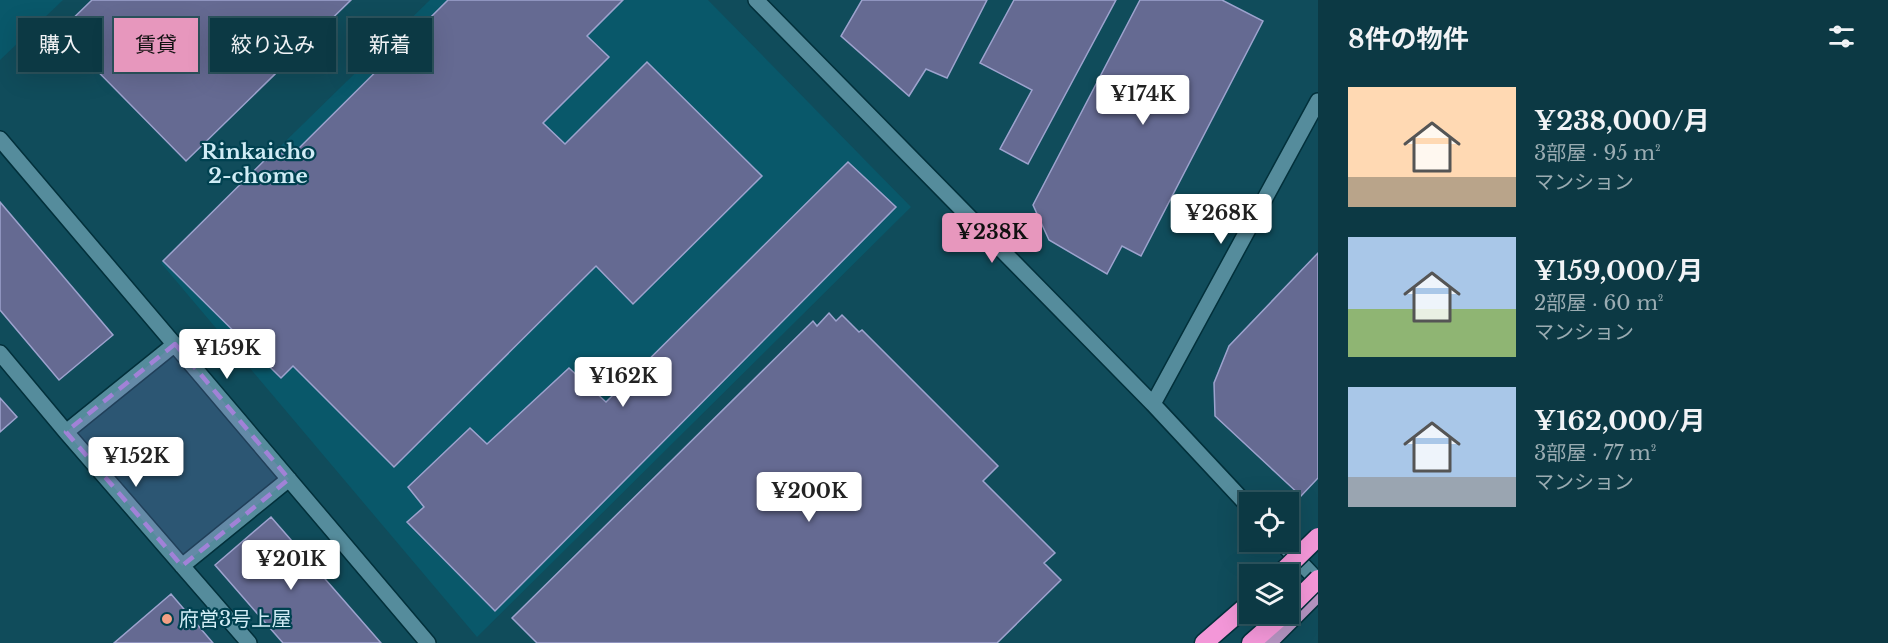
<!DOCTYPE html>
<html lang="ja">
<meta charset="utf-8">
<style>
:root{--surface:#0c3944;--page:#15404b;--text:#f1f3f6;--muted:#9aacb2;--line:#2c535d;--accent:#e797bd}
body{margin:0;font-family:"Libre Baskerville","Noto Sans JP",serif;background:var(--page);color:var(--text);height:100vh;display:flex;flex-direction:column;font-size:22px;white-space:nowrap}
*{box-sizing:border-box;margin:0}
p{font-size:20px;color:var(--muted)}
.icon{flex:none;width:33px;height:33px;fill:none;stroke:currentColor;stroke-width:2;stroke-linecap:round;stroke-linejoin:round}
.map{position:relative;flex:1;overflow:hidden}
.side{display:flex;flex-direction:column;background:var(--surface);width:570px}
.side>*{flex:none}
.hud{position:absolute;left:18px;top:18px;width:570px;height:54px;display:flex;gap:12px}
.buttons{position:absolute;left:1239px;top:492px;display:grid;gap:12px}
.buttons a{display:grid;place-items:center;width:60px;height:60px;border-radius:0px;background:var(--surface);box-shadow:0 6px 24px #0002,0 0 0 2px var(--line);font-size:30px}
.price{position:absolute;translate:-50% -51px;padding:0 14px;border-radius:6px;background:#fff;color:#222;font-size:20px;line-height:39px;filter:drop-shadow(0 2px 3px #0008)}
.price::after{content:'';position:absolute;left:50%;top:36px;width:18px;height:14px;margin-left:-9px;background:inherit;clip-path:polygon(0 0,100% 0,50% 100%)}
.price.current{background:var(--accent);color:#111}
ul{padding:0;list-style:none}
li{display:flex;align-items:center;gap:18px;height:150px;padding:0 30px}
li span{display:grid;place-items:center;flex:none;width:168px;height:120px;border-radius:0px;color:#555}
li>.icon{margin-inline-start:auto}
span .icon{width:72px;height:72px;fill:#fffc;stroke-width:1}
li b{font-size:26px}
h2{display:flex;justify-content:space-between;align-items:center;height:72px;padding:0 30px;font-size:26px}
.tag{padding:0 21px;border-radius:0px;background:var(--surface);box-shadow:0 6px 24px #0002,0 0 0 2px var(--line);font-size:21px;line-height:54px}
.tag.current{background:var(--accent);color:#111}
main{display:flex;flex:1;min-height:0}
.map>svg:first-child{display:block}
</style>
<main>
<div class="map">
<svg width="1318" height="643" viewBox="0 0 1318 643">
<rect width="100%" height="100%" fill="#104c5b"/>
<path fill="#09586a" d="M0 0H63L0 60Z
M430 0H708L911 207 477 637 161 263Z"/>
<path fill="#656a92" stroke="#9da3ce" stroke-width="1.5" d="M92 0H351L186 161 59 32Z
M448 0H623L587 36 609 57 543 123 565 144 647 62 762 176 633 304 596 266 394 467 293 366 281 378 163 261 277 148 288 159Z
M862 0H987L947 78 926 69 909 96 841 36Z
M1014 0H1116L1028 164 1000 149 1032 90 980 63Z
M1140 0H1222L1263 21 1141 256 1122 246 1107 274 1049 240 1033 205Z
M848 162 896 207 495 611 407 522 424 507 408 487 470 428 487 444 569 368 606 402Z
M0 202 113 335 59 380 0 310Z
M1318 253V478L1301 496 1215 416 1214 383 1229 346Z
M829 313 836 321 842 315 859 332 862 330 998 466 983 481 1055 553 1044 563 1061 580 997 643H537L512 618 813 321 817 326Z
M0 398 17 417 0 432Z
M271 517 381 643H283L215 565Z
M171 594 213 643H114Z"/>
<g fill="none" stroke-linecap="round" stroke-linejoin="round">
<g stroke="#02303b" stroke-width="18">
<path id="minor" d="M0 139 428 643
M0 353 66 432 249 643
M66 432 175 344
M182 566 289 479"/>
</g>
<g stroke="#02303b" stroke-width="18">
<path id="tertiary" d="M756 0 1153 404 1250 508
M1153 404 1318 101
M1281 542 1318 581"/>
</g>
<g stroke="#02303b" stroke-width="18">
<path id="primary" d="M1269 643 1318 594"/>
</g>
<g stroke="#02303b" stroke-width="21">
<path id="motorway" d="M1204 643 1250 603
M1251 643 1284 614"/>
</g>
<use href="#minor" stroke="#558c9c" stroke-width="15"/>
<use href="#tertiary" stroke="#558c9c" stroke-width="15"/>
<use href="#primary" stroke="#b493c0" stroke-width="15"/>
<use href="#motorway" stroke="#f397d8" stroke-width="18"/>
<g stroke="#02303b" stroke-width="21" stroke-linecap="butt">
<path id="motorway-bridge" d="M1280 574 1318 537
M1288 609 1318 579"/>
</g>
<use href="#motorway-bridge" stroke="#f397d8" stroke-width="18"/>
</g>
<path fill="#a182d7" fill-opacity="0.2" stroke="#a182d7" stroke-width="4.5" stroke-dasharray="12 8" stroke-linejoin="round" d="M175 344 289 479 182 566 66 432Z"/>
<circle fill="#f39f84" stroke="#004150" stroke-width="2" cx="167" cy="619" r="6"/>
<g text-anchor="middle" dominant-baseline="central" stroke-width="4.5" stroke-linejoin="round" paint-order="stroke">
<g font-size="20" fill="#d0ecf5" stroke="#004150" text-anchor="start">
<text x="179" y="619">府営3号上屋</text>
</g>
<g font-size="21" font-weight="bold" fill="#d0ecf5" stroke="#004150">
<text x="258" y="152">Rinkaicho<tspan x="258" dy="24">2-chome</tspan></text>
</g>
</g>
</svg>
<div class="buttons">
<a><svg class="icon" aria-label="locate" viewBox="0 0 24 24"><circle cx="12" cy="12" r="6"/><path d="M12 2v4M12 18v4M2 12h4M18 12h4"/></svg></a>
<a><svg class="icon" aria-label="layers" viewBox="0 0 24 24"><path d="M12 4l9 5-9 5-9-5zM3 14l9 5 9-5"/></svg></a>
</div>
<b class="price" style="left:1143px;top:126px">¥174K</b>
<b class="price" style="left:1221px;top:245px">¥268K</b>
<b class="price current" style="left:992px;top:264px">¥238K</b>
<b class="price" style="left:227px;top:380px">¥159K</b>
<b class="price" style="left:623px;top:408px">¥162K</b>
<b class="price" style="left:136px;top:488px">¥152K</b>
<b class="price" style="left:809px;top:523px">¥200K</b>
<b class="price" style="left:291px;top:591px">¥201K</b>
<div class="hud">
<a class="tag">購入</a>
<a class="tag current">賃貸</a>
<a class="tag">絞り込み</a>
<a class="tag">新着</a>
</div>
</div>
<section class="side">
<h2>8件の物件<svg class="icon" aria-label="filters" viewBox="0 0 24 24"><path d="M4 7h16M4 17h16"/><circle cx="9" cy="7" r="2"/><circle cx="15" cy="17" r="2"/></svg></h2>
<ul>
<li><span style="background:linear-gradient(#ffd9b3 75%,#b9a48a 0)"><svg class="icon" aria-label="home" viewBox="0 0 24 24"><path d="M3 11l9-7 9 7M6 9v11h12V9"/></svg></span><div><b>¥238,000/月</b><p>3部屋 · 95 m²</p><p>マンション</p></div></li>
<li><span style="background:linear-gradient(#a9c7e8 60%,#8fb573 0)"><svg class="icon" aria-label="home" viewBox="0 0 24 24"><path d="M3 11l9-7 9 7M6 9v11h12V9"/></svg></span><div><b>¥159,000/月</b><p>2部屋 · 60 m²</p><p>マンション</p></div></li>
<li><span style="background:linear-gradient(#a9c7e8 75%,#9aa5b1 0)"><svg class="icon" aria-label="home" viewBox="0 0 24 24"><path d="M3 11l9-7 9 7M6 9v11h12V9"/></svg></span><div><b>¥162,000/月</b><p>3部屋 · 77 m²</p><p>マンション</p></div></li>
</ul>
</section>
</main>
